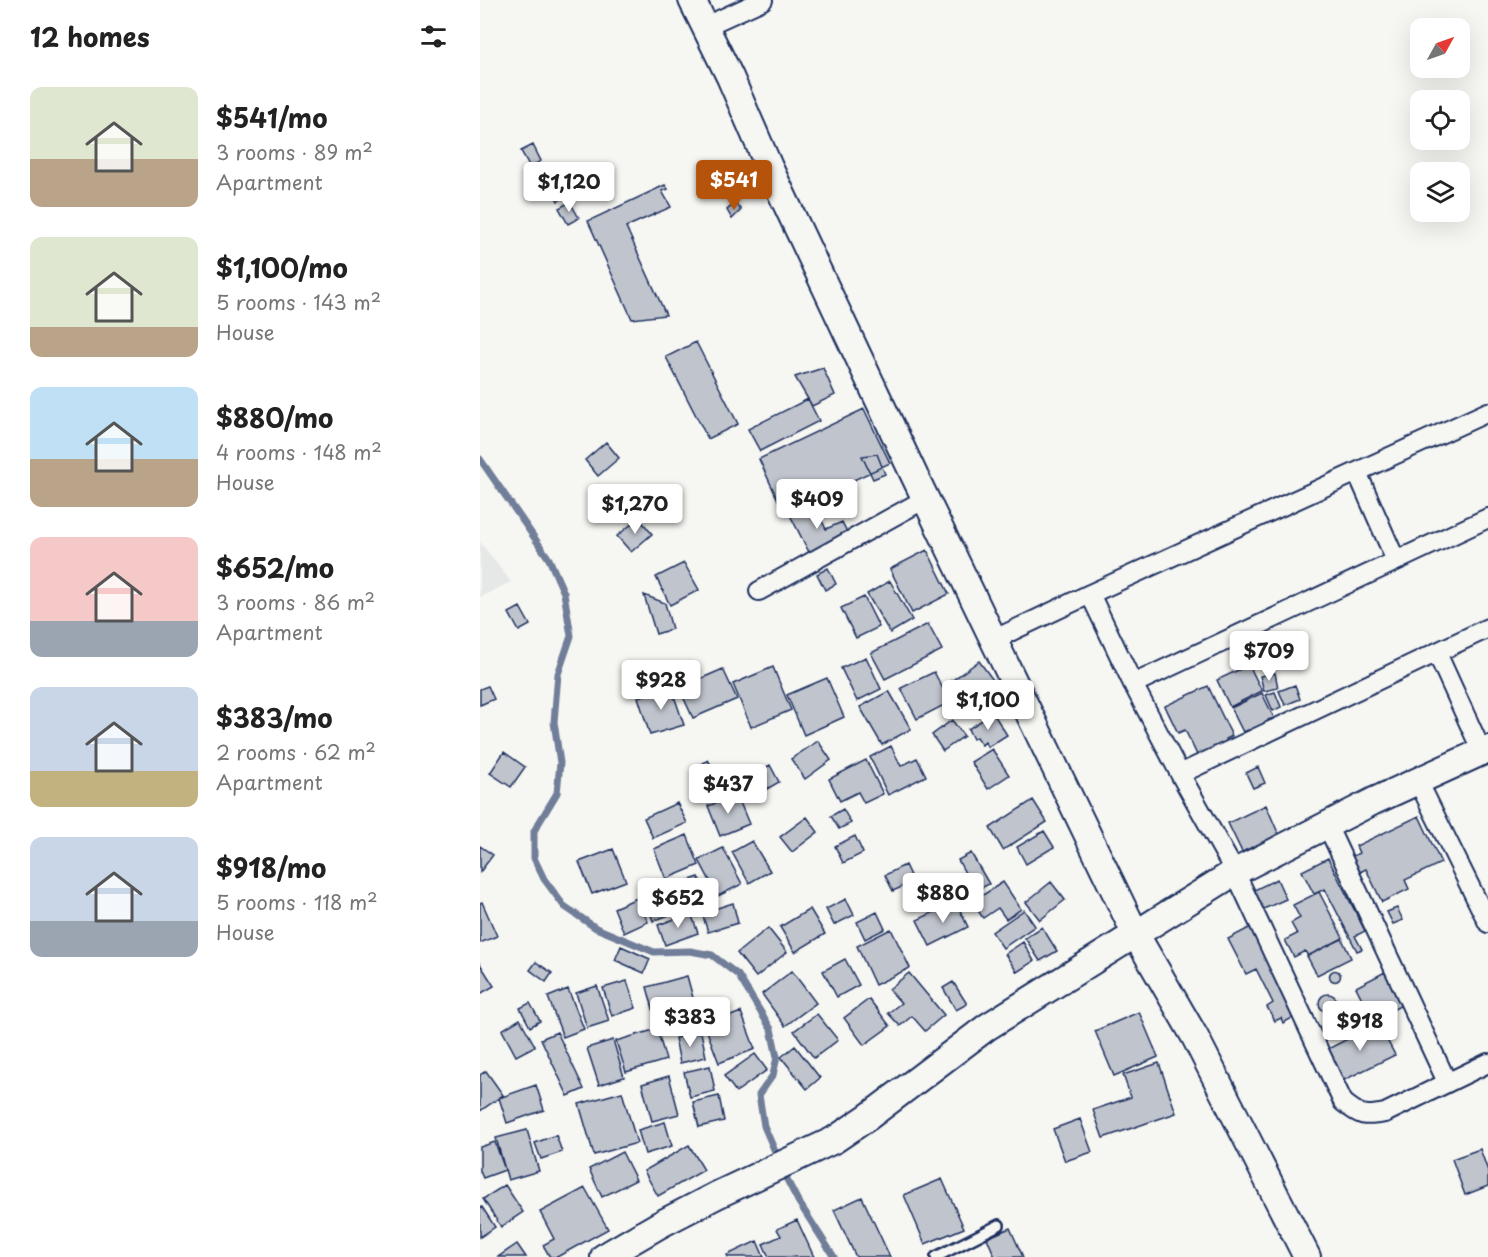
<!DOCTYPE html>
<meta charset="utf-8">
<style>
:root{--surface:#fff;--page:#f6f6f6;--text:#222;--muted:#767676;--accent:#b45309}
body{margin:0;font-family:"Playpen Sans",sans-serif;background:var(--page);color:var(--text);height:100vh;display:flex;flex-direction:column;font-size:22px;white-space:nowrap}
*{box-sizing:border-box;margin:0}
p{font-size:20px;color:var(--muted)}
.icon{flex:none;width:33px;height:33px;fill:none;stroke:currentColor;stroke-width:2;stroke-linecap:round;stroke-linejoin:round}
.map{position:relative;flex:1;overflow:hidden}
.side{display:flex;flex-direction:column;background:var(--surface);width:480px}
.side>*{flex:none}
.needle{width:39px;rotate:50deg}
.fabs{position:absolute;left:930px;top:18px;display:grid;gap:12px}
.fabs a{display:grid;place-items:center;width:60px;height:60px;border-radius:12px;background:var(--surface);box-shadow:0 6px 24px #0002;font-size:30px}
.price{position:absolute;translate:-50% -51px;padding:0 14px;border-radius:6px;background:#fff;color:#222;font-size:20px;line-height:39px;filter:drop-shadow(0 2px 3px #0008)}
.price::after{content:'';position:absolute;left:50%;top:36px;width:18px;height:14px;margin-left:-9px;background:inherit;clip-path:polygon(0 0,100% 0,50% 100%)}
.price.active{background:var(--accent);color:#fff}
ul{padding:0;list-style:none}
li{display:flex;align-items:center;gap:18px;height:150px;padding:0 30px}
li span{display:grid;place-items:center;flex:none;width:168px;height:120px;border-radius:12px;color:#555}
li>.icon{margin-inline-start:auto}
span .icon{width:72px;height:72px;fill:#fffc;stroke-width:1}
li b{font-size:26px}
h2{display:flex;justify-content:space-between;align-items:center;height:72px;padding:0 30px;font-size:26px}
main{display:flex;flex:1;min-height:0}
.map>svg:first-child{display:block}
</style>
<main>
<section class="side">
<h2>12 homes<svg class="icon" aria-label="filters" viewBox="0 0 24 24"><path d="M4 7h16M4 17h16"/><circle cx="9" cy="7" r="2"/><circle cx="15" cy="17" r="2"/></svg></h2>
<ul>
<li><span style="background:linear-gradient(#dfe7d0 60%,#b9a48a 0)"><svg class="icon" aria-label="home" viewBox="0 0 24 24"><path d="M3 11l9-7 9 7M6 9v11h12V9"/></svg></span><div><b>$541/mo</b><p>3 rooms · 89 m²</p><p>Apartment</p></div></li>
<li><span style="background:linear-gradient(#dfe7d0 75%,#b9a48a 0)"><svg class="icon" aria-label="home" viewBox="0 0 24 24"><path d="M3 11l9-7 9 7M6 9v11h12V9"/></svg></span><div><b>$1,100/mo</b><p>5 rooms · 143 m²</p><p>House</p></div></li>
<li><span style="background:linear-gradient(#bfe0f5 60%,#b9a48a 0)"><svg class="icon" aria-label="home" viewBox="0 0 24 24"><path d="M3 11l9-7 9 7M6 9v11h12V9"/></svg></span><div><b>$880/mo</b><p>4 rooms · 148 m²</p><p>House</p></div></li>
<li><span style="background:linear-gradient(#f6c9c9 70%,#9aa5b1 0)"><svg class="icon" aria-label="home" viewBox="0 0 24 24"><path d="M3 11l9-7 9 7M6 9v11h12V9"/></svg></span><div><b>$652/mo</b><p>3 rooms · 86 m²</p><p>Apartment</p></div></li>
<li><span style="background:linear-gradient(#c9d6e8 70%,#c2b280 0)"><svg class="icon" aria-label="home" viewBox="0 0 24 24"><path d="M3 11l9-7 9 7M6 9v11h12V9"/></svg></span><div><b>$383/mo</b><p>2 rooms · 62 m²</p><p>Apartment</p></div></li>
<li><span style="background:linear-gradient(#c9d6e8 70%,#9aa5b1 0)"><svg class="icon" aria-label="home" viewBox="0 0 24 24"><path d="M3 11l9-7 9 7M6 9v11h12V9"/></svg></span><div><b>$918/mo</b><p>5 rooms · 118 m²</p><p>House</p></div></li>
</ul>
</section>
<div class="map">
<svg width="1008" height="1257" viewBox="0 0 1008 1257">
<rect width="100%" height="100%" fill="#f6f6f2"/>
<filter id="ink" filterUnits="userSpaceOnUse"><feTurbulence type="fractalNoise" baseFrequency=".0167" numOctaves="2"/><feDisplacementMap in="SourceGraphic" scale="12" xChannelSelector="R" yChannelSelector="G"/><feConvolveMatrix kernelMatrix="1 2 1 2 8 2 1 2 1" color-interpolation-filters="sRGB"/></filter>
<g filter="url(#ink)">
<path fill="#e6e7e7" d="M0 542 31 582 0 597Z"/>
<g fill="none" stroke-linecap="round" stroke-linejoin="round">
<path stroke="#717e99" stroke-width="7" d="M0 459 69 559 84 593 91 636 78 674 74 722 80 763 77 793 54 831V858L64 879 84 906 116 928 174 952 210 951 232 955 258 975 291 1029 297 1057 293 1075 279 1095 284 1126 297 1156
M305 1176 318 1201 354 1257"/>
</g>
<path fill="#c0c4cd" stroke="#1b2f5e" stroke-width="1.5" d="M53 145 61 161 50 167 41 151Z
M82 183 88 196 78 201 71 187Z
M185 185 188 189 182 191 191 207 146 227 186 315 152 319 108 221Z
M90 202 99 218 88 224 79 208Z
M255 203 261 210 252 219 247 210Z
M216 342 258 424 228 439 186 357Z
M343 368 355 395 332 406 315 377Z
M328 399 339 421 280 451 268 429Z
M384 409 410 463 304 513 279 459Z
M126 442 139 458 118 476 105 460Z
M397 454 405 474 393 479 382 456Z
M332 501 346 529 362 522 370 538 332 558 309 513Z
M159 518 172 534 151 552 137 536Z
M447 550 469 594 432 613 410 569Z
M204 563 219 590 190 605 176 577Z
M348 568 356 584 345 590 337 574Z
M410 581 432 620 410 633 387 594Z
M164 595 185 603 192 629 176 634Z
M384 597 399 627 376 638 361 608Z
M40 607 50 625 39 631 29 613Z
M448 624 462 650 405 679 391 653Z
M386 657 401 689 377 701 361 668Z
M499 661 513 680 484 701 470 682Z
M769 665 782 691 750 707 737 680Z
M293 667 311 710 271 727 253 684Z
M243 669 257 699 213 718 199 688Z
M454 672 470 702 437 719 421 688Z
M795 673 798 688 784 691 780 676Z
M347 678 364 717 324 735 307 695Z
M815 685 820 699 805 705 799 691Z
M8 686 14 699 0 705V689Z
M728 686 752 736 746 739 750 747 720 761 705 730 698 733 685 706Z
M191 687 204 725 170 735 158 697Z
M409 691 431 729 402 745 380 707Z
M795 692 801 707 793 711 786 695Z
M782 693 794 718 788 720 792 729 772 739 768 730 763 732 751 708Z
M513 713 527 735 508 747 505 742 502 745 496 737 493 739 488 729Z
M472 720 484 736 463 751 452 735Z
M338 741 351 760 325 779 311 759Z
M411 746 421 766 437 758 446 776 408 795 390 757Z
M512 749 529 775 508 789 491 762Z
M24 752 45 767 31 787 10 773Z
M228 760 239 778 226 787 214 769Z
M386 760 403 794 384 803 378 792 360 801 349 779Z
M290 765 299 782 273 797 263 780Z
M778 767 785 783 773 788 766 773Z
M257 795 269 824 240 836 228 806Z
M553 800 567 822 523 850 510 828Z
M197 803 207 823 173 838 164 818Z
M786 805 799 835 762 852 748 823Z
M363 809 371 823 359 829 351 816Z
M939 816 961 863 925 880 929 889 902 902 886 869 878 873 871 857 879 853 876 846Z
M327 817 338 832 312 852 300 837Z
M564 831 574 847 546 864 537 847Z
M207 835 219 865 186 879 174 849Z
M375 836 383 853 363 863 355 846Z
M272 841 290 871 269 883 252 852Z
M0 846 13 855 0 872Z
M243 848 262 884 238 896 219 860Z
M133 849 146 881 112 894 99 862Z
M491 853 509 884 495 891 478 860Z
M848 858 885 931 875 936 882 949 877 951 845 889 834 894 822 871Z
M425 865 433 882 413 891 405 875Z
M219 877 224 896 204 902 198 884Z
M797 879 806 899 779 911 770 892Z
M523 882 541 909 526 919 518 908 503 918 492 902Z
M571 882 585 900 560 920 546 902Z
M187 883 197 912 173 921 163 891Z
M839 892 863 938 828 956 825 951 814 957 805 940 817 934 811 923 820 918 813 905Z
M157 898 168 922 144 933 134 908Z
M366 899 374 915 354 925 346 909Z
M2 902 17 936 0 943V903Z
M476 902 488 927 450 946 437 920Z
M253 903 258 923 228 932 222 913Z
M917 908 923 920 913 924 907 912Z
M330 909 345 934 315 952 300 927Z
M544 910 555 926 523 948 512 932Z
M397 912 405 929 385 939 377 922Z
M211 913 218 933 185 945 178 925Z
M773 926 818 1015 803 1023 801 1018 795 1021 787 1007 793 1003 776 969 766 974 748 939Z
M562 927 577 951 560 961 545 938Z
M288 928 307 952 276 977 257 953Z
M411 929 430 968 395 985 377 946Z
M862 939 871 958 837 975 827 956Z
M543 942 554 961 537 972 525 954Z
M141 946 170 959 164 973 135 960Z
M365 959 379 985 357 997 343 971Z
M56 962 72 973 66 982 50 970Z
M0 964 14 986 0 994Z
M849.5 976a5.5 5.5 0 1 1 11 0a5.5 5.5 0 1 1-11 0Z
M312 971 336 1003 305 1026 282 994Z
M905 972 922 1005 893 1020 876 987Z
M429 973 464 1015 445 1031 432 1016 420 1026 408 1013 421 1003 409 989Z
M207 976 215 1005 175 1016 167 987Z
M147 981 156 1008 132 1016 123 988Z
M473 982 487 1004 476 1010 463 988Z
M117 986 129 1021 107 1028 96 993Z
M88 989 104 1029 83 1037 68 997Z
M839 1003a9 9 0 1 1 18 0a9 9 0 1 1-18 0Z
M389 999 410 1026 384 1045 364 1018Z
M50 1003 60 1021 50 1027 40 1008Z
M261 1012 275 1049 239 1063 225 1026Z
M659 1012 678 1057 634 1076 615 1031Z
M337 1014 358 1040 334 1058 314 1031Z
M40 1019 55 1046 36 1056 22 1030Z
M898 1023 915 1055 862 1081 846 1050Z
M177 1029 186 1060 146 1072 136 1041Z
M77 1032 104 1089 88 1096 61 1039Z
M221 1032 226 1057 200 1063 195 1038Z
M133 1040 144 1077 119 1085 107 1048Z
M315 1046 340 1078 327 1089 301 1057Z
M275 1054 287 1070 256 1092 244 1076Z
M679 1063 696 1113 623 1138 613 1110 651 1097 643 1075Z
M230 1066 235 1091 210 1097 204 1072Z
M6 1071 23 1095 0 1111V1075Z
M189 1076 199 1114 172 1121 162 1084Z
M56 1085 64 1110 27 1123 19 1098Z
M142 1092 157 1143 114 1155 99 1104Z
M239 1096 244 1121 219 1127 213 1102Z
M600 1119 612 1152 585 1161 573 1129Z
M185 1122 192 1146 165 1154 158 1130Z
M47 1130 59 1171 28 1180 16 1138Z
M76 1135 82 1152 61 1159 55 1143Z
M15 1142 25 1170 3 1178 0 1171V1147Z
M209 1145 224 1170 178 1196 164 1171Z
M1000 1149 1008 1171V1186L985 1195 972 1159Z
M142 1152 156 1180 122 1197 109 1169Z
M462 1179 484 1228 445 1244 424 1195Z
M25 1185 43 1212 21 1227 3 1199Z
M105 1188 128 1229 77 1257H70L63 1245 74 1239 60 1212Z
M382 1197 410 1257H376L354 1210Z
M2 1207 15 1227 0 1237V1208Z
M317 1220 334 1257H289L283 1244 301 1236 297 1229Z
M530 1228 543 1257H515L507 1238Z
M277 1241 284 1257H248L247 1255Z
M37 1244 46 1257H18Z"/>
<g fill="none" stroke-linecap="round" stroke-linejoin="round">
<g stroke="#1b2f5e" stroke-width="14">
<path id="lane" d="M456 1257 519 1225"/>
</g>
<g stroke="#1b2f5e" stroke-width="22">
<path id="street" d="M226 26 283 0
M1008 412 610 594 653 684 700 774 755 872 863 1102C880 1116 884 1117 905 1113L1008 1063
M877 472 916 561
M279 591 445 499
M513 640 610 594
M957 653 1002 752
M653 684 1008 518
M700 774 1008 628
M938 781 1008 923
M847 825 967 1082"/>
</g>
<g stroke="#1b2f5e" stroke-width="30">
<path id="secondary" d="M212 0 250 77 289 167 435 477 656 935 715 1037 827 1257
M124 1257 179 1225 237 1195 354 1140 388 1117 507 1027 755 872 894 801 1008 749"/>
</g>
<use href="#lane" stroke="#f6f6f2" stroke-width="9"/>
<use href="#street" stroke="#f6f6f2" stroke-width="18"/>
<use href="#secondary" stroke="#f6f6f2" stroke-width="26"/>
</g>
</g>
</svg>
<div class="fabs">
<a><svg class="needle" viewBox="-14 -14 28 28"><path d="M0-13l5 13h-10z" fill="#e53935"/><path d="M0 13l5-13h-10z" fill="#767676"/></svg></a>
<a><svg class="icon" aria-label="locate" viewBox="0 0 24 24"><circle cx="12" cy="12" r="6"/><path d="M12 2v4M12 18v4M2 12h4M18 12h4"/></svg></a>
<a><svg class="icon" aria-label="layers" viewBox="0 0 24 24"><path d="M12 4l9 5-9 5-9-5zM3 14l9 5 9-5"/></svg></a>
</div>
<b class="price active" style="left:254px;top:211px">$541</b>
<b class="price" style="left:89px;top:213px">$1,120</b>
<b class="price" style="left:337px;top:530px">$409</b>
<b class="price" style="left:155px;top:535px">$1,270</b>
<b class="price" style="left:789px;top:682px">$709</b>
<b class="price" style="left:181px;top:711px">$928</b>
<b class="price" style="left:508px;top:731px">$1,100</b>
<b class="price" style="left:248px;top:815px">$437</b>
<b class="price" style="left:463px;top:924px">$880</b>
<b class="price" style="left:198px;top:929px">$652</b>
<b class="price" style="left:210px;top:1048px">$383</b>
<b class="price" style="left:880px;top:1052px">$918</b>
</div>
</main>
